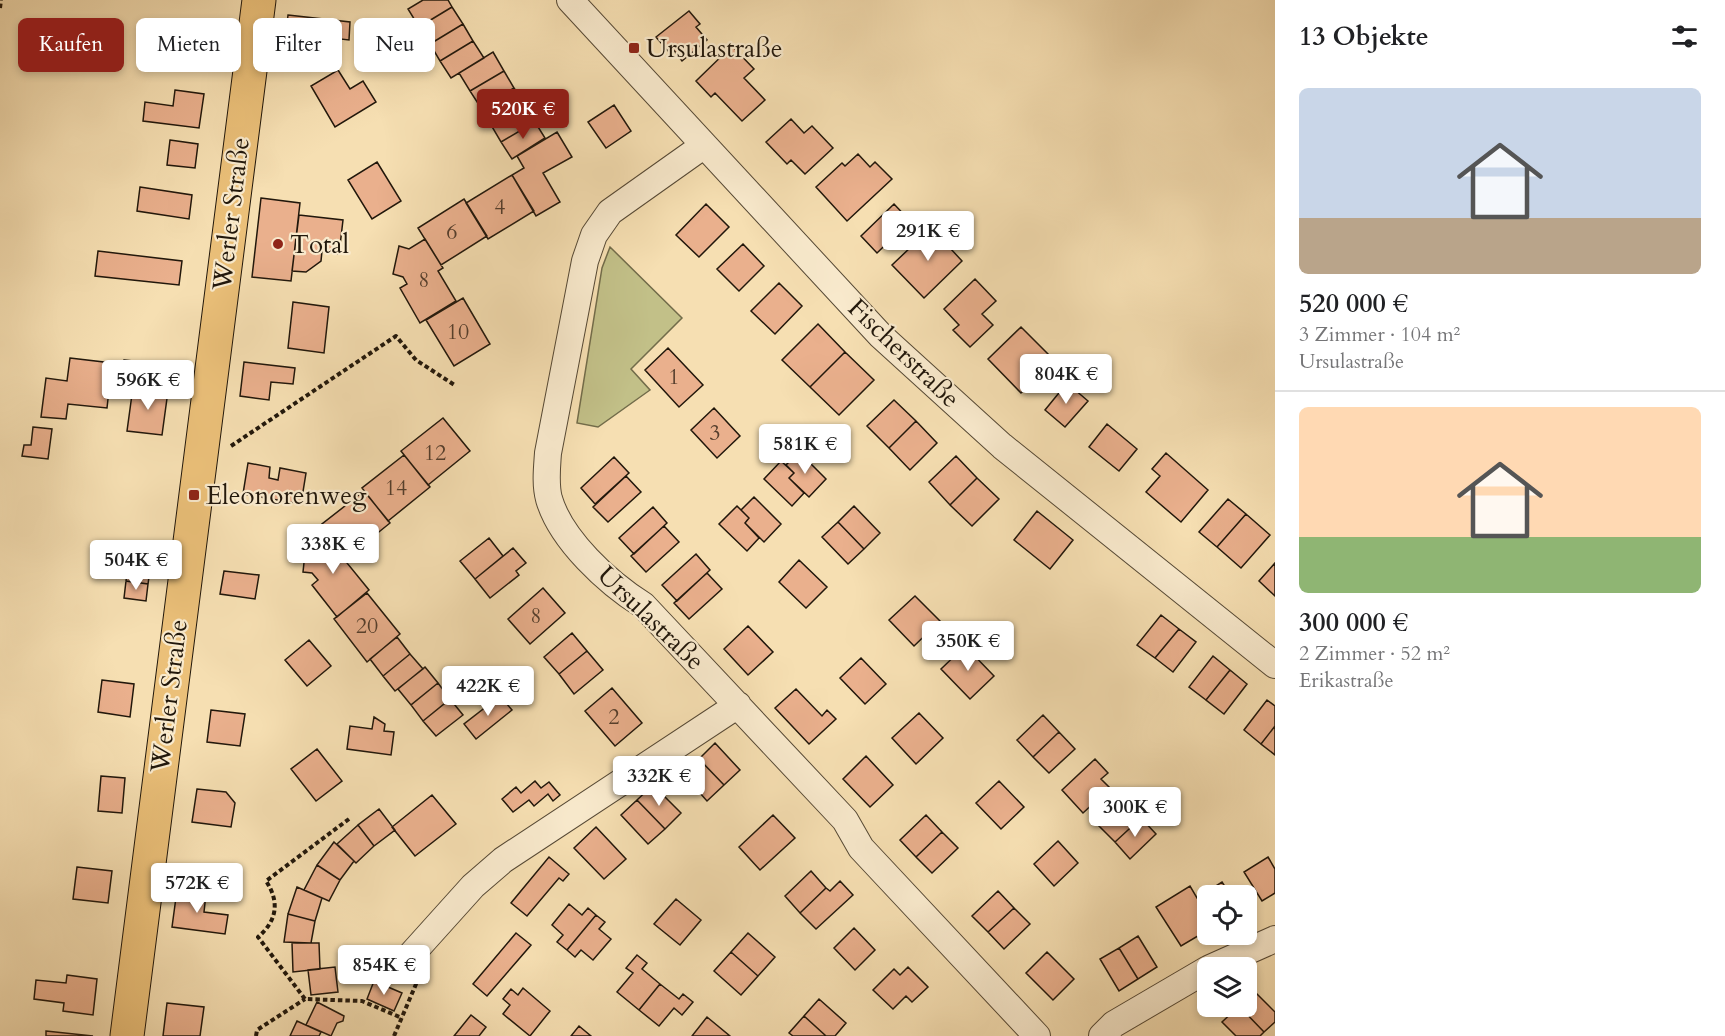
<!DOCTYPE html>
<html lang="de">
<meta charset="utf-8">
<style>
:root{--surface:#fff;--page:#f6f6f6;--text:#202124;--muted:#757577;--line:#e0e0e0;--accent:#8f2418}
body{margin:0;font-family:Cardo,serif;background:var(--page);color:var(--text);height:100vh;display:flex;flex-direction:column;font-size:22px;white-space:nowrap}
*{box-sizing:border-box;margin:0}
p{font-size:20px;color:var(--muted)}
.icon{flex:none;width:33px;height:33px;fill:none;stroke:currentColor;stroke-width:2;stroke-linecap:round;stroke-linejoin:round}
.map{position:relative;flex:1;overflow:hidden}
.details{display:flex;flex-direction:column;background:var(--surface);width:450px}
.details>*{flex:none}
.hud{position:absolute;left:18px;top:18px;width:570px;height:54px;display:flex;gap:12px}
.tools{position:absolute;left:1197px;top:885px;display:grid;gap:12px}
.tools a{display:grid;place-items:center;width:60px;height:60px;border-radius:9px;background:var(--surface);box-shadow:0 3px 9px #0003;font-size:30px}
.price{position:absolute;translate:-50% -51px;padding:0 14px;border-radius:6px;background:#fff;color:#222;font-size:20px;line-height:39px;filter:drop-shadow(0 2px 3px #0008)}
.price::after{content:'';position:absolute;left:50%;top:36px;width:18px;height:14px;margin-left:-9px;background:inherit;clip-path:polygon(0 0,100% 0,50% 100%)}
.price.current{background:var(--accent);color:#fff}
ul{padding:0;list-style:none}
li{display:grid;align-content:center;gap:12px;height:318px;padding:0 24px}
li+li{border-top:2px solid var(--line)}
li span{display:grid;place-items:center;height:186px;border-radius:9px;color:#555}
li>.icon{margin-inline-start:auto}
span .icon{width:108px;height:108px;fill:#fffc;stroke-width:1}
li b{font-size:26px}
h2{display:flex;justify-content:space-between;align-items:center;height:72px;padding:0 24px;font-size:26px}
.pill{padding:0 21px;border-radius:9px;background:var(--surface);box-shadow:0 3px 9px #0003;font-size:21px;line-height:54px}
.pill.current{background:var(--accent);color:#fff}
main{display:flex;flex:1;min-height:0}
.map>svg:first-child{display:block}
</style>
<main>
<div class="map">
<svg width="1275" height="1036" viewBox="0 0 1275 1036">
<rect width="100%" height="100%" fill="#f6dfb2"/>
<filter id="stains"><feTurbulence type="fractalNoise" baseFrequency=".00333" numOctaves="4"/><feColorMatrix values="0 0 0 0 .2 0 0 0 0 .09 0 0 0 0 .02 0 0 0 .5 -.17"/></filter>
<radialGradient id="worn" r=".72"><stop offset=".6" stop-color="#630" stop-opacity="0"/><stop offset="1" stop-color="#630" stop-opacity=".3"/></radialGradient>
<path fill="#c2c088" stroke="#726c4a" stroke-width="1.5" d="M610 247 682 318 631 369 650 390 598 427 577 423 602 268Z"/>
<path fill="#eab08d" stroke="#21170b" stroke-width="1.5" d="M423 0H448L452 7 419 27 408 9Z
M452 7 463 24 430 44 419 27Z
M689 11 700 24 696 27 707 40 682 61 673 49 669 52 656 37Z
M288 15 350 22 349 40 315 36 313 54 284 51Z
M463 24 473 41 440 61 430 44Z
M173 30 213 35 209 67 158 61 160 43 171 44Z
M473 41 484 58 451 78 440 61Z
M732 46 754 69 744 78 765 100 742 121 715 93 711 97 696 81Z
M493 52 504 71 470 91 459 73Z
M338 70 350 89 363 81 376 102 335 127 311 86Z
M504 71 514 88 481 108 470 91Z
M514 88 525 104 491 125 481 108Z
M175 90 204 94 199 128 143 121 145 102 173 106Z
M525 104 535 122 501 142 491 125Z
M614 105 631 131 606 148 588 122Z
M791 119 804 133 812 126 833 148 805 174 791 160 787 164 766 142Z
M535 122 545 138 512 159 501 142Z
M557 132 572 157 543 173 560 202 536 216 512 175 524 168 517 156Z
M170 140 198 144 195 168 167 165Z
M858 154 870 167 875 162 892 179 847 221 816 187 842 163 845 166Z
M377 162 401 201 372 219 348 180Z
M512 175 534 211 488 239 466 203Z
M140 187 192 195 189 219 137 211Z
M261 198 300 203 291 281 252 277Z
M464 199 487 236 441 265 418 228Z
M706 204 729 227 699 257 676 235Z
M894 204 910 221 877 253 861 236Z
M299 215 343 220 339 254 322 251 321 261 306 272 292 271Z
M934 225 953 244 950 248 962 261 924 298 892 265Z
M425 239 443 268 438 271 456 301 420 323 400 288 407 284 403 277 393 274 399 246 409 249Z
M743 244 764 266 739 291 717 269Z
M98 251 182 261 179 285 95 276Z
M975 279 996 301 982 314 993 325 970 347 953 330 959 325 944 309Z
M779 283 802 306 775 334 751 311Z
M463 298 490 344 454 366 426 320Z
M293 302 329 307 324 353 288 348Z
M818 324 845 352 810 387 782 360Z
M1021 327 1054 360 1021 393 988 359Z
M668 348 703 385 679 407 645 370Z
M845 352 874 380 839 415 810 387Z
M70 358 112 363 107 408 68 404 66 419 41 417 46 378 67 381Z
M124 360 171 365 168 391 121 386Z
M244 362 295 368 293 384 271 382 269 400 240 396Z
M1067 383 1088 401 1065 427 1045 410Z
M133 387 168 391 162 435 127 431Z
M894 400 916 421 889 448 867 426Z
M714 408 740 436 717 458 691 430Z
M443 418 470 451 428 485 401 451Z
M916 421 937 443 910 470 889 448Z
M1107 424 1137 449 1119 471 1089 447Z
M33 427 52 429 48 459 22 456 24 445H31Z
M799 452 826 479 809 497 789 478 794 473 786 465Z
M1166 453 1208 490 1181 522 1146 492 1160 476 1152 469Z
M404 455 430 487 388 521 362 488Z
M956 456 977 478 950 505 929 482Z
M614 457 629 473 595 504 581 488Z
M781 461 794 473 789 478 804 493 792 506 764 479Z
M248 463 270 467 269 478 278 480 280 468 306 473 301 504 243 494Z
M626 476 641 492 608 522 593 507Z
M977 478 999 499 972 526 950 505Z
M364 491 390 523 348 557 322 524Z
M754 497 781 524 764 542 745 523 749 518 741 510Z
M1228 499 1246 514 1217 547 1199 532Z
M737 506 749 518 745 523 759 538 747 551 719 524Z
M854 506 880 533 864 549 838 522Z
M653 507 667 523 634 554 619 538Z
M1037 511 1073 540 1050 569 1014 540Z
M1246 514 1270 535 1241 568 1217 547Z
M838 522 864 549 848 564 822 537Z
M664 526 679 542 646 572 631 556Z
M330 534 351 560 347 563 369 590 337 617 312 585 318 580 312 573 303 572 306 544 316 546Z
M489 538 503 556 475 579 460 561Z
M513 548 526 563 516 571 519 575 490 598 475 579Z
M696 554 710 570 677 601 662 585Z
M129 559 151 562 148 584 126 581Z
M799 560 827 587 806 608 779 582Z
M1275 563V596L1259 581Z
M224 571 259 575 255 599 220 594Z
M707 573 722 589 689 619 674 603Z
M126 581 148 584 146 601 124 598Z
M543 588 565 613 530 644 508 619Z
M367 593 400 634 367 662 334 619Z
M915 596 940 621 914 646 889 620Z
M1161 615 1179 629 1155 658 1137 645Z
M748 626 773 652 748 675 724 649Z
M1179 629 1196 642 1173 672 1155 658Z
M572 633 587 651 559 674 544 657Z
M397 637 410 654 383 676 370 659Z
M309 640 331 666 307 686 285 660Z
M965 646 994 676 970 699 941 669Z
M587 651 603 670 574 694 559 674Z
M410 654 423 669 395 691 383 676Z
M1213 656 1230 670 1206 700 1189 687Z
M861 658 886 684 865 704 840 678Z
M425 667 438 683 411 705 398 689Z
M1230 670 1247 684 1224 714 1206 700Z
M102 680 134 684 130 717 98 712Z
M438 683 450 699 423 721 411 705Z
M612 688 642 723 615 746 585 711Z
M796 689 822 716 827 710 836 719 809 744 775 708Z
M500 696 512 710 476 739 464 724Z
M450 699 463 715 436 736 423 721Z
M1267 700 1275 706V726L1261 744 1244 730Z
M211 710 245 714 240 746 207 742Z
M919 713 943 738 916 764 892 738Z
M1043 715 1059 732 1033 757 1017 740Z
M374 717 385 724 384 731 394 732 391 755 347 749 350 726 372 729Z
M1275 726V755L1261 744Z
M1059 732 1075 749 1049 773 1033 757Z
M715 743 740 770 724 785 699 759Z
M317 749 342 781 316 801 291 769Z
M866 756 893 785 870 807 843 779Z
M699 759 724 785 707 801 683 774Z
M1095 759 1108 773 1101 779 1110 788 1083 813 1062 790Z
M101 776 125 778 122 813 98 811Z
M535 781 541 788 549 782 560 795 553 801 548 794 534 806 529 800 513 812 502 799 516 787 521 793Z
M999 781 1024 807 1001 829 976 803Z
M653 785 681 813 665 829 637 800Z
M197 789 226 792 235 803 231 827 192 822Z
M432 795 456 824 415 856 392 827Z
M637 800 665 829 648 844 621 815Z
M1125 801 1141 818 1115 842 1099 826Z
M379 809 395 830 374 846 358 825Z
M773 815 795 838 760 870 739 847Z
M926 815 942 832 916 857 900 840Z
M1141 818 1156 834 1130 859 1115 842Z
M358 825 374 846 356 863 337 844Z
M596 827 626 859 604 879 574 848Z
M942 832 958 848 932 873 916 857Z
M1058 841 1078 863 1054 886 1034 864Z
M334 842 354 861 340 880 317 865Z
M549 857 569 874 563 881 559 878 527 916 511 903Z
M1268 857 1275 869V893L1262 901 1244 872Z
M317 865 340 880 329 901 304 890Z
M77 867 112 871 108 903 73 899Z
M811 871 826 888 800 913 785 896Z
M840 881 853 895 816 929 800 913 826 888 830 891Z
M1222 882 1231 896H1208V930L1181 946 1156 907 1190 886 1197 898Z
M297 887 322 898 315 921 288 914Z
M177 890 206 894 204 912 228 915 225 934 172 927Z
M998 891 1014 908 988 932 972 916Z
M676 899 701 920 680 945 654 924Z
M569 904 582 915 588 908 596 915 567 950 557 942 563 935 552 925Z
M1014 908 1030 924 1004 949 988 932Z
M288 914 315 921 311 943 284 942Z
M596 915 605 922 599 929 611 939 593 960 581 950 575 957 567 950Z
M854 928 875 950 855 970 834 948Z
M516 933 531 945 487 996 473 984Z
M748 933 775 957 758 976 731 952Z
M1138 936 1157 967 1138 979 1119 948Z
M292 943H319L320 969 293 972Z
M1119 948 1138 979 1119 991 1100 959Z
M731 952 758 976 741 995 714 971Z
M1047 952 1074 979 1053 1000 1026 973Z
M637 955 647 963 642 969 660 984 639 1010 617 992 633 973 626 968Z
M335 967 338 992 311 995 308 970Z
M908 967 928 987 912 1002 906 996 893 1009 873 990 894 969 900 975Z
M67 975 97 979 93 1015 63 1011 64 1003 34 999 36 980 66 983Z
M374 981 402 993 394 1011 367 999Z
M660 984 679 999 683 994 693 1002 682 1015 674 1008 659 1026 639 1010Z
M523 988 550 1011 530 1036 503 1014 510 1005 503 999 511 989 518 995Z
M1254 991 1275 1012V1022L1264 1032 1239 1006H1246V998Z
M819 999 846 1023 835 1036H826L804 1016Z
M317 1002 344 1016 343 1021 337 1023 331 1036 306 1025Z
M167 1003 204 1007 200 1036H163Z
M1239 1006 1264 1032 1260 1036H1236L1222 1022Z
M471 1015 486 1027 479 1036H454Z
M804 1016 826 1036H793L789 1033Z
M707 1017 730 1036H692Z
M297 1021 321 1032 319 1036H290Z
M579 1026 591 1036H571Z
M46 1031 93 1036H46Z"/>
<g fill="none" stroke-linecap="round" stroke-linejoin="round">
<g stroke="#564935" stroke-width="28">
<path id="street" d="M570 0 881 336 1002 446 1275 665
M703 146 610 212 594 235 585 261 548 453C547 468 545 484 549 499 561 540 608 583 643 605L845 820 861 848 1037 1036
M410 956 473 886 503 860 738 705
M1210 968 1275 939
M1102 1036 1114 1024 1208 969"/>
</g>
<g stroke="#21170b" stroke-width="35">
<path id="primary" d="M127 1036 259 0"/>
</g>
<path stroke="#21170b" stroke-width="4" stroke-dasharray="4.5 3" stroke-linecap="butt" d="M0 8 1 0
M231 446 396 336 416 360 456 386
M349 819 266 881C280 902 277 921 258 937L305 999 362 1001 402 1018
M256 1036 257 1030 305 999
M394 1036 419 977"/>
<use href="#street" stroke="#f9eacd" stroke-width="26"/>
<use href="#primary" stroke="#ebc079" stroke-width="33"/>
</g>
<g fill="#8f2418" stroke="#f9eacd" stroke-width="2">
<rect x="628" y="42" width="12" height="12" rx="3"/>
<circle cx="278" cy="244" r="6"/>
<rect x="188" y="489" width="12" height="12" rx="3"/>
</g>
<g text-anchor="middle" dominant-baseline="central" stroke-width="4.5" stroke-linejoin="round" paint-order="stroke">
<g font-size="22" fill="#533d2c">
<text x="500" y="207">4</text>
<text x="452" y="232">6</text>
<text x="424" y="280">8</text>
<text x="458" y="332">10</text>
<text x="674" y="377">1</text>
<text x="715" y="433">3</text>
<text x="435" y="453">12</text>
<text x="396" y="488">14</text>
<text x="536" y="616">8</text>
<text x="367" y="626">20</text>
<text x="614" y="717">2</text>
</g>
<g font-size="26" fill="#21170b" stroke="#f9eacd" text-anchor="start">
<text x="646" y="48">Ursulastraße</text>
<text x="290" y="244">Total</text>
<text x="206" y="495">Eleonorenweg</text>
</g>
<g font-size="26" fill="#21170b" stroke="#f9eacd">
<text transform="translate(231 214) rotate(-83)">Werler Straße</text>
<text transform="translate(904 353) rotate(44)">Fischerstraße</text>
<text transform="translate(651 618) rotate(44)">Ursulastraße</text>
<text transform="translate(169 696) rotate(-83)">Werler Straße</text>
</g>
</g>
<rect width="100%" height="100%" filter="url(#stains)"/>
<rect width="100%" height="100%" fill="url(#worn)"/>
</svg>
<div class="tools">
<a><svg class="icon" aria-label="locate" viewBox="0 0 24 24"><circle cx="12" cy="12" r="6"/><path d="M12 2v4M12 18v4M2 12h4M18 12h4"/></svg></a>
<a><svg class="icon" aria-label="layers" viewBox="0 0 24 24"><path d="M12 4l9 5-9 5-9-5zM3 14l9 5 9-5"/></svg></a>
</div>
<b class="price current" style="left:523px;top:140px">520K €</b>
<b class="price" style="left:928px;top:262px">291K €</b>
<b class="price" style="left:1066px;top:405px">804K €</b>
<b class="price" style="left:148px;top:411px">596K €</b>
<b class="price" style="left:805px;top:475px">581K €</b>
<b class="price" style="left:333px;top:575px">338K €</b>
<b class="price" style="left:136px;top:591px">504K €</b>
<b class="price" style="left:968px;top:672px">350K €</b>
<b class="price" style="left:488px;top:717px">422K €</b>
<b class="price" style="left:659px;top:807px">332K €</b>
<b class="price" style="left:1135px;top:838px">300K €</b>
<b class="price" style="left:197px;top:914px">572K €</b>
<b class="price" style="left:384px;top:996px">854K €</b>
<div class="hud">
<a class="pill current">Kaufen</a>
<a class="pill">Mieten</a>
<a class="pill">Filter</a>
<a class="pill">Neu</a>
</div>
</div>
<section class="details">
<h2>13 Objekte<svg class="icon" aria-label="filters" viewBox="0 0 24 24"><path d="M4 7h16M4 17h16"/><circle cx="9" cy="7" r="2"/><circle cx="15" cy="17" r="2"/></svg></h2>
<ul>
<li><span style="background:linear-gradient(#c9d6e8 70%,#b9a48a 0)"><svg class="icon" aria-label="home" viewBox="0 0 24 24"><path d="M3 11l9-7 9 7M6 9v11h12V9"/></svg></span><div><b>520 000 €</b><p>3 Zimmer · 104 m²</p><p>Ursulastraße</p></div></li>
<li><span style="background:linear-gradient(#ffd9b3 70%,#8fb573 0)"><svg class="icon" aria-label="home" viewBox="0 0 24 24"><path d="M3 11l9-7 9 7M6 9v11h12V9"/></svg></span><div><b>300 000 €</b><p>2 Zimmer · 52 m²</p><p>Erikastraße</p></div></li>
</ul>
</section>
</main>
